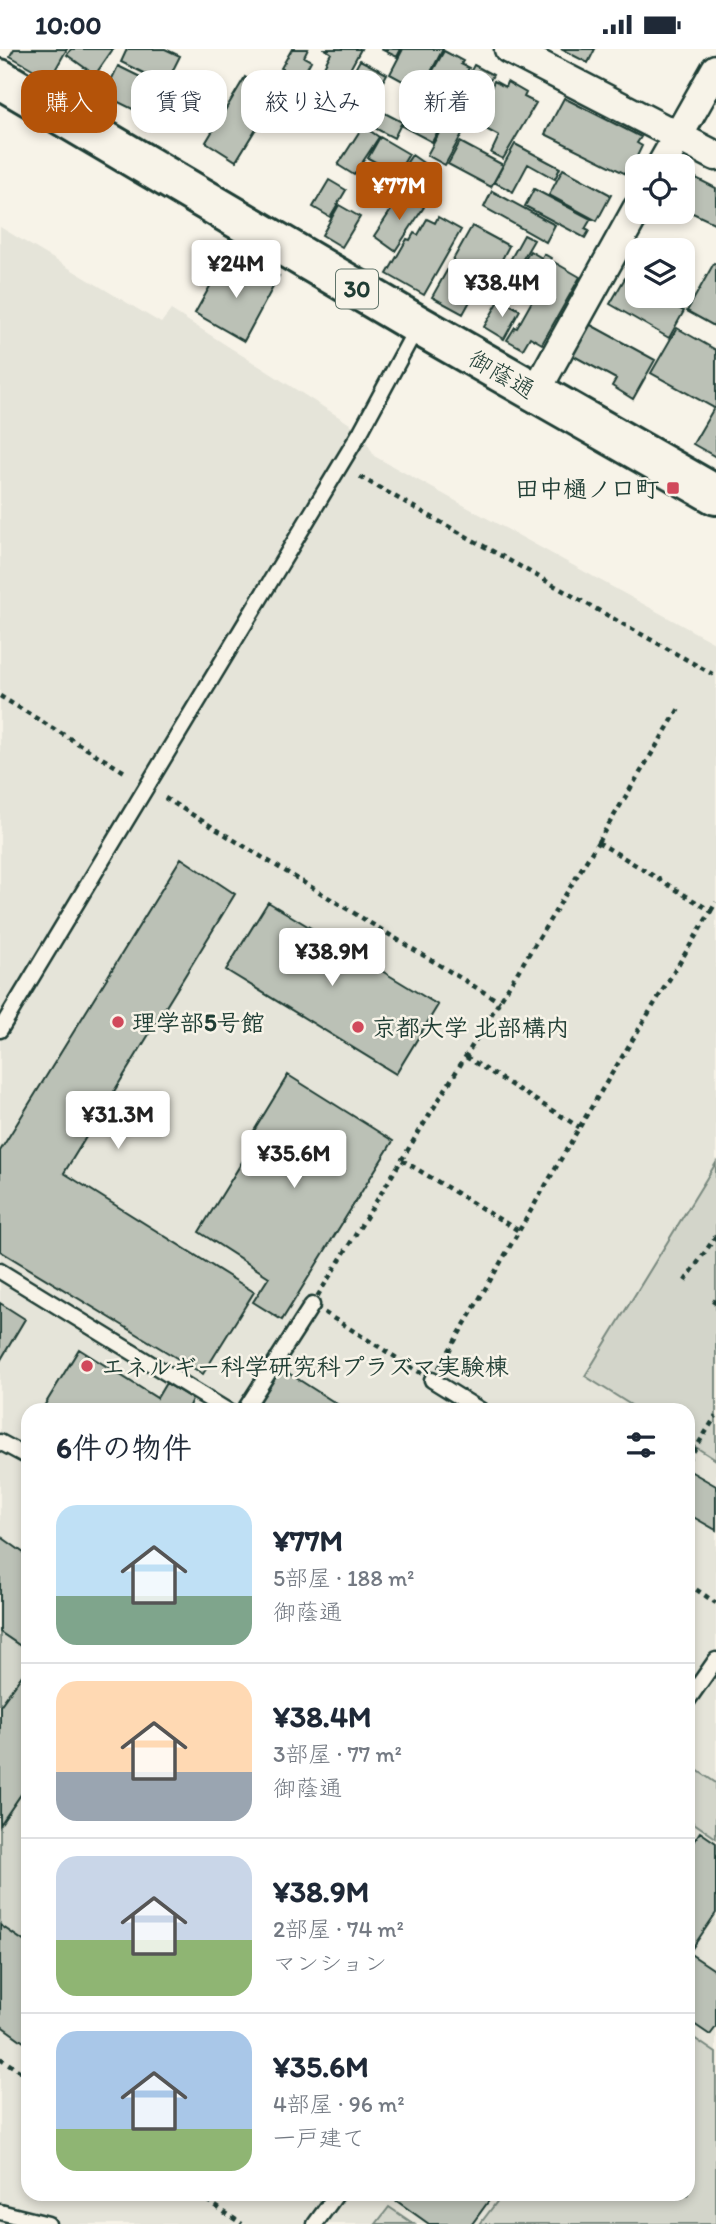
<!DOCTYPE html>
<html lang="ja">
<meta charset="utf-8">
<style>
:root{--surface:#fff;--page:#f6f6f7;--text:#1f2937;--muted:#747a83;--line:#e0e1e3;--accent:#b45309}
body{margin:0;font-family:Itim,"Klee One",sans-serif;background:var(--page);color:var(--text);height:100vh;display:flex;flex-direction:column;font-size:26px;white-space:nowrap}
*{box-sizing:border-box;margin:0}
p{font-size:23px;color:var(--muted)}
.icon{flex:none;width:38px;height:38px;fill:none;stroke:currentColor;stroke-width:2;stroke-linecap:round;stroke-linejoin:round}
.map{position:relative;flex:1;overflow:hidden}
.drawer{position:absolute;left:21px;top:1354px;width:674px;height:798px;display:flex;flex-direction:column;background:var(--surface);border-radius:21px;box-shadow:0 4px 10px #0003}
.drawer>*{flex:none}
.banner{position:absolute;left:21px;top:21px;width:676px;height:63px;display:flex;gap:14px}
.fabs{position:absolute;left:625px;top:105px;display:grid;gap:14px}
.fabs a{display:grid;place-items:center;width:70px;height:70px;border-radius:14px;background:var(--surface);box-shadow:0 4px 10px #0003;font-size:35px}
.price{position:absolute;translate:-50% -60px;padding:0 16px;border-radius:7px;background:#fff;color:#222;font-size:23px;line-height:46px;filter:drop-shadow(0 2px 4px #0008)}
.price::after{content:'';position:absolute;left:50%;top:42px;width:21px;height:16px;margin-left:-10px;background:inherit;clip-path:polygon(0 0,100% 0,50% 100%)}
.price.selected{background:var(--accent);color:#fff}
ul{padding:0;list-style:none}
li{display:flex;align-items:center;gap:21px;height:175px;padding:0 35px}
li+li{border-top:2px solid var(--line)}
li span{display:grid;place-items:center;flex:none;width:196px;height:140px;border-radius:21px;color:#555}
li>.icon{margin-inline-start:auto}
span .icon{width:84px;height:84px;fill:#fffc;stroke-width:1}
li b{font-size:30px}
h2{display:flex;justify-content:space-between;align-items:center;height:84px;padding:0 35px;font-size:30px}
.chip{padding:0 24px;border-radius:21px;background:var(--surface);box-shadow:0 4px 10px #0003;font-size:24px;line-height:63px}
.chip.selected{background:var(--accent);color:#fff}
.status{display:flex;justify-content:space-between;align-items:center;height:49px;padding:0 35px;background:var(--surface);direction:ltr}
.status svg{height:19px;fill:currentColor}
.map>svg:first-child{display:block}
</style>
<div class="status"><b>10:00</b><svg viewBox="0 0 49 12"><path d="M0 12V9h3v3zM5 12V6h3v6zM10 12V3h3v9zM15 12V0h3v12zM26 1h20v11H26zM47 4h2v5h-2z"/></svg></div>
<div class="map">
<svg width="716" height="2175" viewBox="0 0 716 2175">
<rect width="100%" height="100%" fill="#f7f3e8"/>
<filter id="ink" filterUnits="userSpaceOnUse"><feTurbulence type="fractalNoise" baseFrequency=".0143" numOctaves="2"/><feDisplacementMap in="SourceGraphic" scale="14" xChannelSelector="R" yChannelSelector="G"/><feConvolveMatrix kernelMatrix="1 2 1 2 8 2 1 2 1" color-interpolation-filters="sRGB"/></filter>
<g filter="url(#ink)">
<path fill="#e5e4d9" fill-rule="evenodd" d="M0 178 161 274 171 261 361 382 374 407 716 595V2175H0ZM28 1362H688V2146H28Z"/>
<path fill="#d3d5ca" stroke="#79897f" stroke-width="2" d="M716 1114V1411L688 1393V1362L639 1361 585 1327Z
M0 1583 28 1602V1618L0 1657Z
M688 1715 716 1734V1789L688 1770Z
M28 1735V1895L0 1876V1776Z
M688 1985 716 2004V2175H480L502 2146H688Z
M389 2158 414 2175H376Z"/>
<path fill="#bbc1b6" stroke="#1f3d34" stroke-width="2" d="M14 0H67L50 30 10 7Z
M71 0H113L95 26 67 6Z
M127 0H165L180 7 166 35 121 13Z
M292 0H308L304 8 311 12 301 30 281 19Z
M361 0 336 46 315 35 331 4 325 0Z
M381 0H401L397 8Z
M403 0H443L421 42 390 25Z
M561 0H595L588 14Z
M444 2 463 12 461 15 469 19 454 46 427 32Z
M360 11 387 25 368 60 341 46Z
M474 16 493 26 471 67 452 57Z
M118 17 169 42 155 71 104 46Z
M245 28 276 47 236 112 206 93Z
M494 32 505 38 507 33 526 44 524 48 536 54 503 110 491 104 499 87 471 72 485 44 488 46Z
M564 49 641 88 637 94 642 97 628 126 545 85Z
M420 54 440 64 438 67 444 71 432 93 402 77 414 55 419 57Z
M373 58 402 73 394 89 365 74Z
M444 75 462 85 445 116 427 106Z
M363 77 379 88 354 126 338 116Z
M380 88 409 105 397 125 368 109Z
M460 93 503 116 491 138 448 115Z
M515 95 560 119 555 130 528 115 513 143 494 133Z
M412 106 438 124 425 143 399 125Z
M385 120 396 127 387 144 375 137Z
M563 120 611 146 597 172 549 146Z
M686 124 716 139V175L682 159V132Z
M329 131 346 141 330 168 313 158Z
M534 140 591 170 585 180 589 182 585 189 525 157Z
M492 142 555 176 546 193 484 158Z
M403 143 424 158 395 202 374 187Z
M339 156 360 168 342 198 322 186Z
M438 168 461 181 424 246 387 225 407 190 410 191 414 184 418 186 427 170 435 174Z
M472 177 509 197 491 231 484 227 463 265 432 248Z
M524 186 534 191 517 220 508 215Z
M530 202 542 209 544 205 551 209 534 239 515 228Z
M554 213 580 228 542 295 530 288 523 300 507 291 515 278 517 279Z
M223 214 255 233 263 218 279 227 244 292 195 264Z
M714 214 716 215V278L687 262Z
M625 229 637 236V247H656L684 262 669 289 610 255Z
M500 250 520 261 504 290 484 278Z
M589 275 655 311 633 350 612 337 616 330 572 306Z
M677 279 716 301V408L693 395 714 359 651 324Z
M181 809 235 845 64 1124 254 1243 203 1325 0 1202V1102Z
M268 853 438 956 396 1025 226 921Z
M288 1026 393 1092 282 1271 253 1253 269 1228 199 1183 255 1092 249 1090Z
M0 1254 25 1270 0 1312Z
M79 1300 157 1349 166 1334 192 1350 189 1357 196 1362H41Z
M279 1318 348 1362H251Z
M690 1422 716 1437V1481L688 1465V1426Z
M0 1487 28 1507V1602L0 1583Z
M28 1618V1735L0 1776V1657Z
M700 1783 716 1794V1864L689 1904 716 1922V1978L710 1986 688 1971V1801Z
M0 1876 28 1895V1996L0 1976Z
M398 2146H493L472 2175H429L394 2150Z"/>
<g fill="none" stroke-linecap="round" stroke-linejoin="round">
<g stroke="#1f3d34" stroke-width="19">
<path id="lane" d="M0 981 361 382 417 278
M0 1222 228 1362
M432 1331 482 1362
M244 1362 312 1256
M0 1393 28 1408
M688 1651 716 1611
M0 2163 48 2175
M315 2175 336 2146"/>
</g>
<g stroke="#1f3d34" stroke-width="33">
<path id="street" d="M509 0 716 107
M661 117 716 20
M535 344 637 160"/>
</g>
<g stroke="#1f3d34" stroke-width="44">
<path id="primary" d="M0 30 418 276 716 446"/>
</g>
<path stroke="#1f3d34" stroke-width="4.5" stroke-dasharray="5 5" stroke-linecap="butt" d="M360 428 716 627
M0 647 128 725
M165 749 500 953
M598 793 711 862 589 1062 432 1331 312 1256Z
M598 793 680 658
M711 862 716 853
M466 1008 579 1078
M402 1111 519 1182
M685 1232 716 1187
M713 1255 716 1250
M688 1411 716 1367
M688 1535 716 1554
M0 2009 28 2028
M199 2146 242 2175"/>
<use href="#lane" stroke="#f7f3e8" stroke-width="14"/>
<use href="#street" stroke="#f7f3e8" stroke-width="28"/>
<use href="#primary" stroke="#f7f3e8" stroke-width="38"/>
</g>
</g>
<g fill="#d1495b" stroke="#f7f3e8" stroke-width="2.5">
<rect x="666" y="432" width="14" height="14" rx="3.5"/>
<circle cx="118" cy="973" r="7"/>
<circle cx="358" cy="978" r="7"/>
<circle cx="87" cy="1317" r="7"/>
</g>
<g text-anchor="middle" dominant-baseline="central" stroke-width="5" stroke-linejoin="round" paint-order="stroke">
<rect fill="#f7f3e8" stroke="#60746a" stroke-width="2" x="336" y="220.5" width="42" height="39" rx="5"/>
<g font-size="23" font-weight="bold" fill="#1f3d34">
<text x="357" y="240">30</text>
</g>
<g font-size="24" fill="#1f3d34" stroke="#f7f3e8">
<text transform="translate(502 325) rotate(30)">御蔭通</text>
</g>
<g font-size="24" font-weight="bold" fill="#1f3d34" stroke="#f7f3e8" text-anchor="start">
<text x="659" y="439" text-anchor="end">田中樋ノ口町</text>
<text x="132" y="973">理学部5号館</text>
<text x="372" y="978">京都大学 北部構内</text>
<text x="101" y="1317">エネルギー科学研究科プラズマ実験棟</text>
</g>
</g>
</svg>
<div class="fabs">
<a><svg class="icon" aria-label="locate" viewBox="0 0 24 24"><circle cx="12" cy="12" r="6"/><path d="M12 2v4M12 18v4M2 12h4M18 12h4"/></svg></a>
<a><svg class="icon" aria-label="layers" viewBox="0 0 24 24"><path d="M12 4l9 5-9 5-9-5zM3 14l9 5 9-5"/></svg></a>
</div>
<b class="price selected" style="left:399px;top:173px">¥77M</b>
<b class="price" style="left:236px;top:251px">¥24M</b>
<b class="price" style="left:502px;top:270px">¥38.4M</b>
<b class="price" style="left:332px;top:939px">¥38.9M</b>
<b class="price" style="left:118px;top:1102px">¥31.3M</b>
<b class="price" style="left:294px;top:1141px">¥35.6M</b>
<div class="banner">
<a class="chip selected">購入</a>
<a class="chip">賃貸</a>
<a class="chip">絞り込み</a>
<a class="chip">新着</a>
</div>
<section class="drawer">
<h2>6件の物件<svg class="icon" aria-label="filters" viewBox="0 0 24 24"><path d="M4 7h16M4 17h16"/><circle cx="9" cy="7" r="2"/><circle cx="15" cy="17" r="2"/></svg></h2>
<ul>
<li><span style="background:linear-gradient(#bfe0f5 65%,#7fa58c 0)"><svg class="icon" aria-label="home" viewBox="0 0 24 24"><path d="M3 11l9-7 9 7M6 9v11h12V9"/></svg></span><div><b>¥77M</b><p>5部屋 · 188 m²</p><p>御蔭通</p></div></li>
<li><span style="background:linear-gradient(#ffd9b3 65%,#9aa5b1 0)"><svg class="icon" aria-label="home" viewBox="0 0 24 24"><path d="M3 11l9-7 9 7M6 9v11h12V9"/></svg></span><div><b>¥38.4M</b><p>3部屋 · 77 m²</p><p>御蔭通</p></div></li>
<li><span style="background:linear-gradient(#c9d6e8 60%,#8fb573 0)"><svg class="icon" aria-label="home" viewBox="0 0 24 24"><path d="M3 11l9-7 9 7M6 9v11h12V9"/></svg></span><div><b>¥38.9M</b><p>2部屋 · 74 m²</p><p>マンション</p></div></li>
<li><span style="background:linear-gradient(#a9c7e8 70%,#8fb573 0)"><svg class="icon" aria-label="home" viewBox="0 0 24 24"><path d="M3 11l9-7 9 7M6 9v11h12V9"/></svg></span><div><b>¥35.6M</b><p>4部屋 · 96 m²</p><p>一戸建て</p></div></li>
</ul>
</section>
</div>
